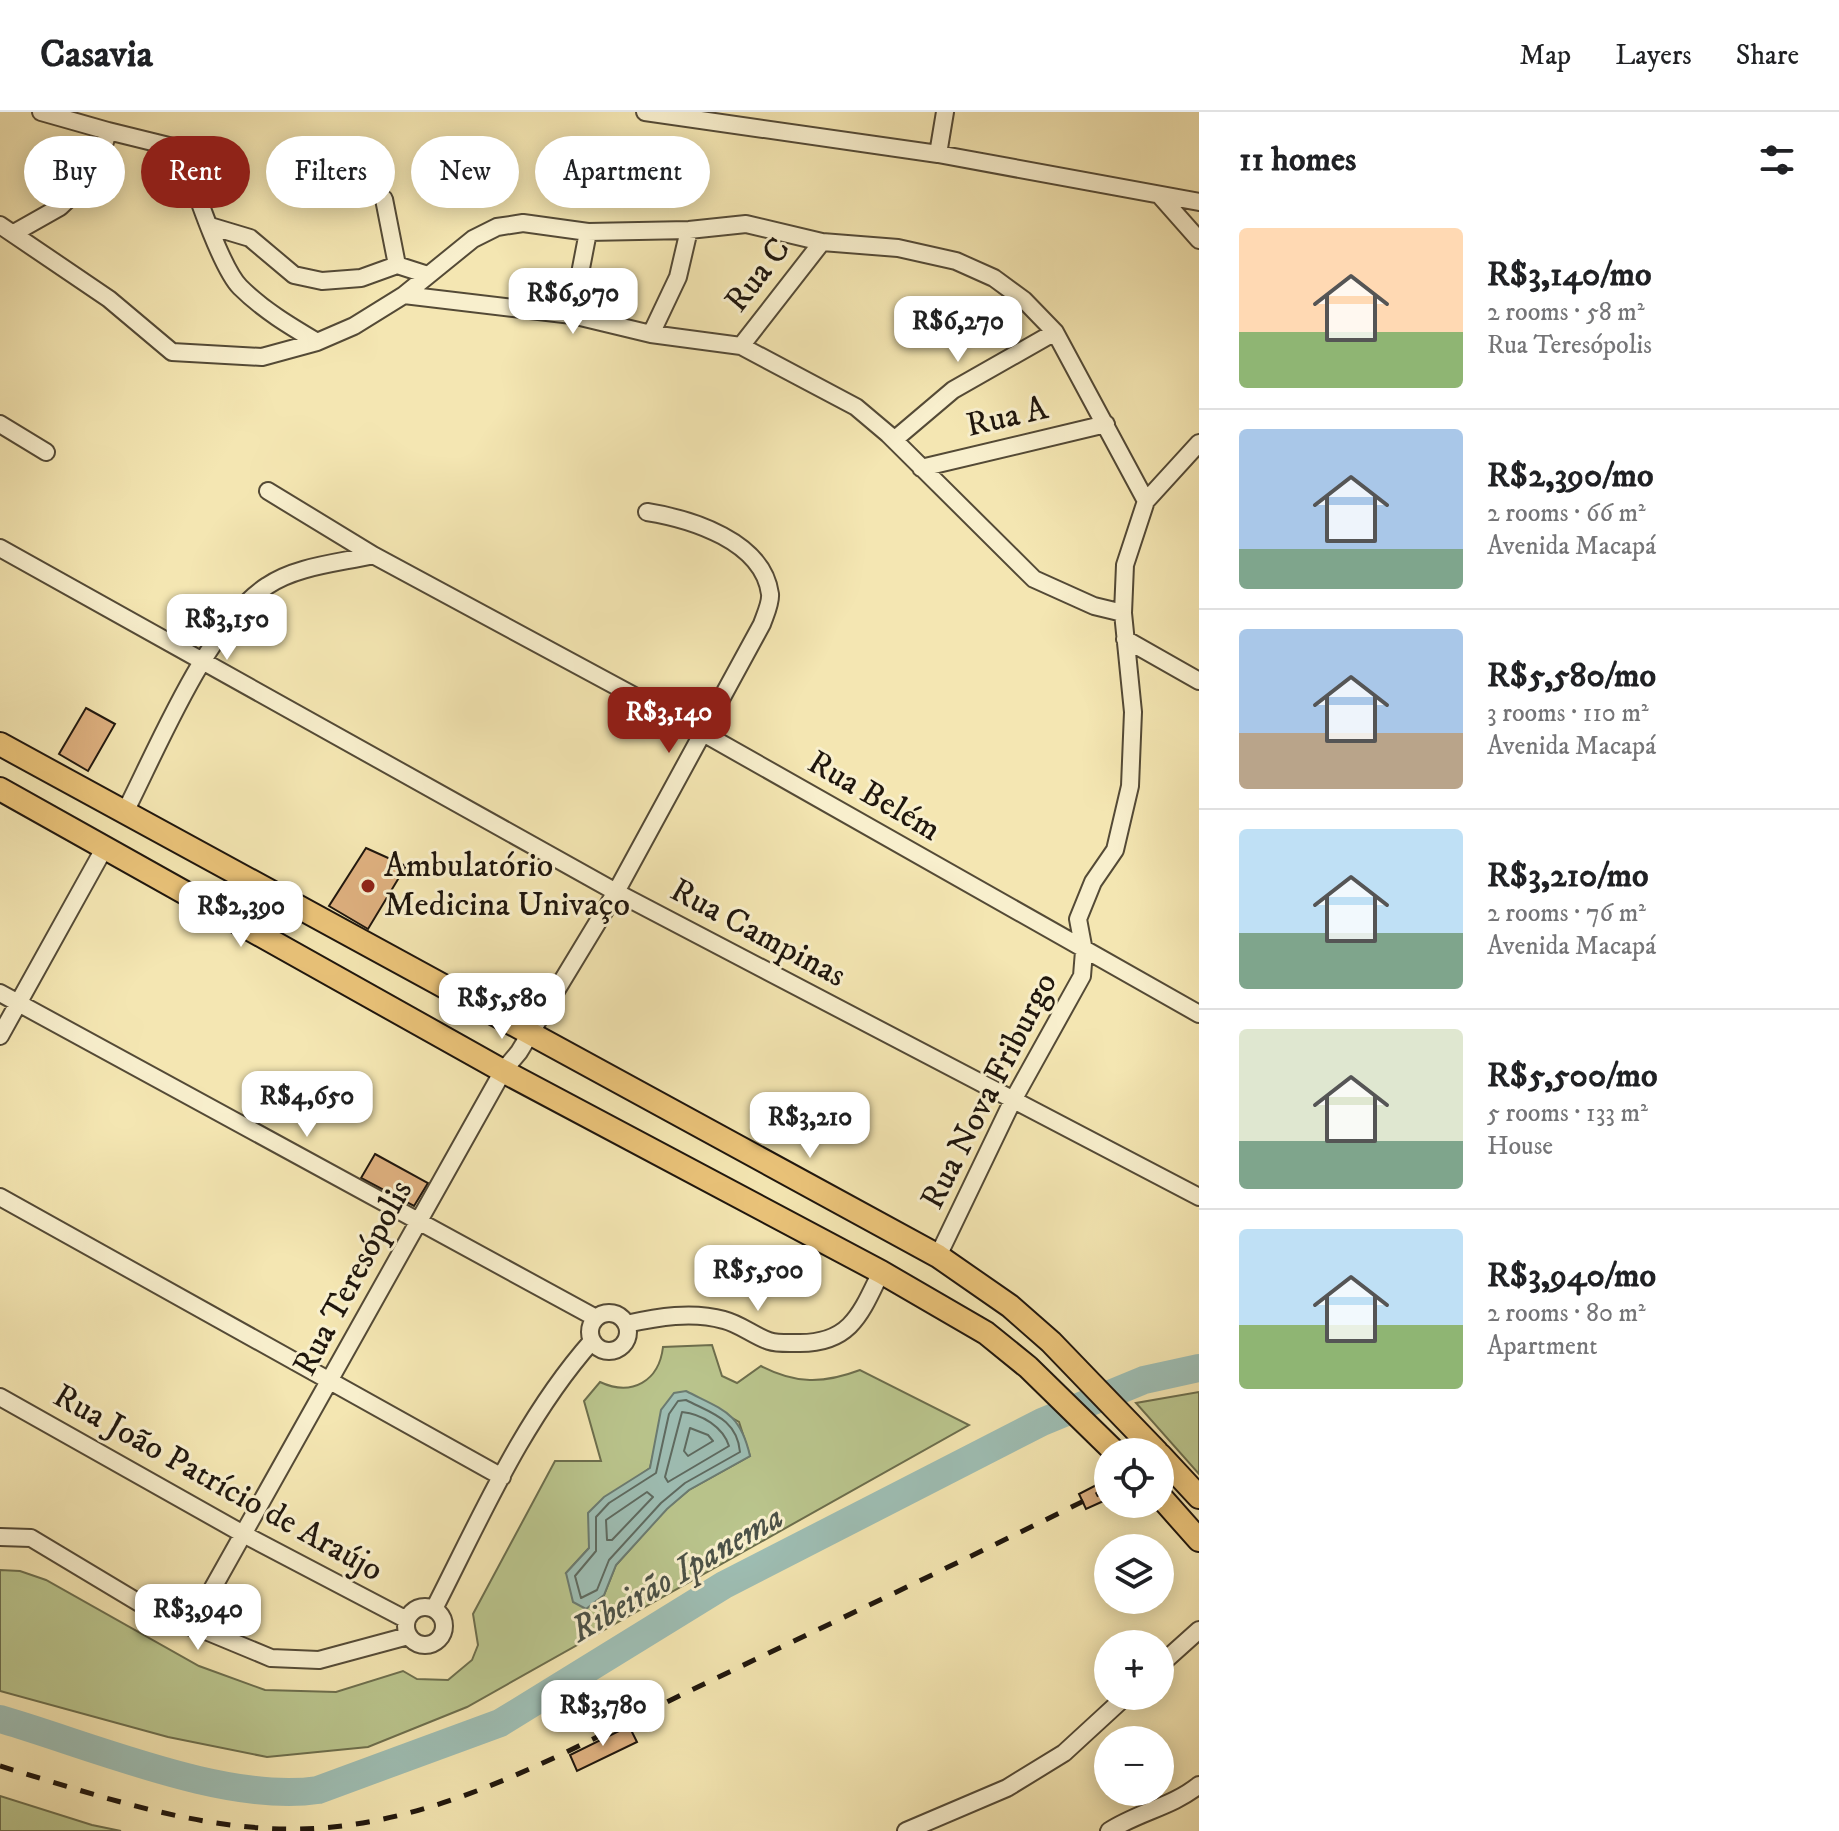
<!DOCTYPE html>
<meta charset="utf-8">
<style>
:root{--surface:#fff;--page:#f6f6f6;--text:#202124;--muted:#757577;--line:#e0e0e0;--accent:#8f2418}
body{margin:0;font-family:"IM FELL DW Pica",serif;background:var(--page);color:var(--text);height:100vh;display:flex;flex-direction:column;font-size:30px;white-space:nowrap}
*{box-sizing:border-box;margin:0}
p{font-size:26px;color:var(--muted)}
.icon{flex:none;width:44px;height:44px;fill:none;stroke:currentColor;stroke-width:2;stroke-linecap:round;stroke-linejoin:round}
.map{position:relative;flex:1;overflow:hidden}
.panel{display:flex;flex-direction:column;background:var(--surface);width:640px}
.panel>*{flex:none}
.hud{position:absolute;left:24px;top:24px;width:760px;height:72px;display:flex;gap:16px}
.tools{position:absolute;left:1094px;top:1326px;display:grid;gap:16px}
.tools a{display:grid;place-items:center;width:80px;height:80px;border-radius:50%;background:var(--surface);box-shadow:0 4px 20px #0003;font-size:40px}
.price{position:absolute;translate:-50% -68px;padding:0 18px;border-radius:16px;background:#fff;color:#222;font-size:26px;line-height:52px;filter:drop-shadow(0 2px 4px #0008)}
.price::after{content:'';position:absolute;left:50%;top:48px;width:24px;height:18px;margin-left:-12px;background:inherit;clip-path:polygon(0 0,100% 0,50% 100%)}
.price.on{background:var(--accent);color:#fff}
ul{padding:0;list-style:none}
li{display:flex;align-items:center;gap:24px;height:200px;padding:0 40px}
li+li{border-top:2px solid var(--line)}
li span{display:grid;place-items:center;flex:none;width:224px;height:160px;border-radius:8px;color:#555}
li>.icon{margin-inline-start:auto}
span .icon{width:96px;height:96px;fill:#fffc;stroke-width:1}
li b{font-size:34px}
h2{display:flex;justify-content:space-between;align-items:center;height:96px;padding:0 40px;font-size:34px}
.chip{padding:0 28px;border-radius:36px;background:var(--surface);box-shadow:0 4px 20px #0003;font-size:28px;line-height:72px}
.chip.on{background:var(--accent);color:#fff}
header{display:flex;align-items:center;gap:48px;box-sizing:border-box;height:112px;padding:0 40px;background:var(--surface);border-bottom:2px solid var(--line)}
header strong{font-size:38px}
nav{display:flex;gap:44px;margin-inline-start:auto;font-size:28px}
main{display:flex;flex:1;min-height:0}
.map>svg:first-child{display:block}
</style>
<header>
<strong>Casavia</strong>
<nav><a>Map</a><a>Layers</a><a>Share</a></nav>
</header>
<main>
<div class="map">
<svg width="1199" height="1719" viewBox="0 0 1199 1719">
<rect width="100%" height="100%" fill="#f4e6b2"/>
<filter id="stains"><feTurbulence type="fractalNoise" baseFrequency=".0025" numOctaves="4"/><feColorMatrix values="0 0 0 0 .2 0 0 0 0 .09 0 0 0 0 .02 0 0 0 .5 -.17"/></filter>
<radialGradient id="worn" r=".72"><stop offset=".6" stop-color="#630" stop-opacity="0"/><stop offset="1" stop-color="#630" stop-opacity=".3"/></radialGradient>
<path fill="#bac58d" stroke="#6c6e4d" stroke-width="2" fill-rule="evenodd" d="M712 1233 722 1264 737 1271 761 1254C796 1272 823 1272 860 1258L969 1313 467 1595 368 1635 267 1645 168 1625 0 1579V1458L20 1459 46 1468 199 1554 265 1578 336 1580 403 1559 417 1567 448 1568 472 1548 478 1533 473 1502 555 1349H601L584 1289 600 1270C632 1285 659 1269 663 1235ZM686 1280 739 1310 750 1344 689 1378 666 1397 616 1453 604 1483 566 1461 589 1436 632 1369 650 1356 656 1330Z
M1199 1280V1362L1136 1291Z
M0 1684 92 1713 121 1719H0Z"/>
<path fill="#9ebeb4" stroke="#6b7b71" stroke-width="2" d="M686 1279C723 1298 740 1300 750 1344L689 1378 667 1397 616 1453 604 1483 586 1497 573 1490 566 1461 589 1436 588 1401 604 1385 650 1356 661 1298 674 1281Z"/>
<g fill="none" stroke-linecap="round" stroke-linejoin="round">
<path stroke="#5e6a60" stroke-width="2" d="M686 1288C711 1301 737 1307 740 1340L685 1371 661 1391 609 1448 597 1478 581 1486 575 1464 596 1439V1405L609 1391 656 1361 669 1302 678 1289Z
M682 1300C702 1302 723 1315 729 1334L668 1370 665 1365Z
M690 1316 708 1323 713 1329 688 1344 684 1339Z
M647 1380 653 1385 612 1428H607L606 1408Z"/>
<path stroke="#9ebeb4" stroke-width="28" d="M0 1607C90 1633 227 1692 318 1678L500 1611 724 1473 1042 1310 1144 1268 1199 1256"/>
</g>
<path fill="#deb07f" stroke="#1f160d" stroke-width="2" d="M86 596 115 612 88 659 59 642Z
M366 736 406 754 368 817 329 794Z
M375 1042 428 1071 414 1094 361 1066Z
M1108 1367V1387L1086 1397 1079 1382Z
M629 1614 637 1630 577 1659 570 1643Z"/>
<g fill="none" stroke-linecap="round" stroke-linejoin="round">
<g stroke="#544a36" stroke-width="20">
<path id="minor" d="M645 0 938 42 1199 90
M108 19 181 37C192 68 220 155 240 175 263 198 290 214 317 230
M938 42 945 0
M1161 85 1199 128
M384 87 397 153
M0 113 109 187 172 240 262 245 317 230 354 214 404 183 572 203 651 222 741 234 856 295 888 322 1034 467 1094 494 1123 501
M210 114 250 126 294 163 322 169 361 166 397 153 428 163
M14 121 60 95 96 61 108 19 41 0
M404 183 473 127 497 115 523 111 588 120 689 118 746 112 822 130 898 136 956 149 994 166 1024 188 1055 220 1146 389
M572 203 588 120
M651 222 678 165 689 118
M741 234 822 130
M0 312 46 340
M894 328 953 278 1055 220
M921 356 1106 312
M268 379 373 443 703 621 1199 902
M0 436 616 780 1199 1085
M1125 527 1199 569
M124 702C157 638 207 513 267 474 296 454 339 451 373 443
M0 881 596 1206
M0 924 105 735
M0 1085 502 1365
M938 1144 1012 990 1082 864 1084 839 1078 807 1093 770 1115 738 1130 674 1133 600 1123 501 1125 453 1146 389 1199 331
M590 1220a19 19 0 1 1 38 0a19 19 0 1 1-38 0Z
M626 1212C658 1205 692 1199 724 1208 740 1212 754 1224 769 1229 778 1232 790 1231 800 1231 851 1231 861 1201 881 1160
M0 1285 245 1423 407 1508
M0 1425 31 1426 141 1492 271 1546 319 1548 408 1524
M406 1514a19 19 0 1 1 38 0a19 19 0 1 1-38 0Z
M434 1497C481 1405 523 1307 592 1229
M191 1515 503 959 519 940 616 780 762 512C765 503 771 491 770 482 763 429 691 407 647 400
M1160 1553 1199 1518
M906 1719 1007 1676 1064 1641 1126 1584
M1109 1719C1138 1700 1172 1695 1199 1673"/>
</g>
<g stroke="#1f160d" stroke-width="26">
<path id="major" d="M0 632 938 1144 1010 1194 1051 1230 1157 1340
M0 677 503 959 881 1160 986 1221 1028 1255 1115 1340
M1160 1343 1199 1385
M1160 1384 1199 1428"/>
</g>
<use href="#minor" stroke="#f8efcd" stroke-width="16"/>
<use href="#major" stroke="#eac379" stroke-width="22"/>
<path stroke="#1f160d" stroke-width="5" stroke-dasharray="14 14" stroke-linecap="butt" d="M0 1654C96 1683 199 1719 300 1717 445 1714 578 1632 706 1571 840 1507 975 1443 1108 1377"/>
</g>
<circle fill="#8f2418" stroke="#f8efcd" stroke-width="3" cx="368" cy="774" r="8"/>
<g text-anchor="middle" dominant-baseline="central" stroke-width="6" stroke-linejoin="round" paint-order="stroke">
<g font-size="34" fill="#1f160d" stroke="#f8efcd">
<text transform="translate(758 163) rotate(-52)">Rua C</text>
<text transform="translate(1007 305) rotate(-13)">Rua A</text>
<text transform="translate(874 684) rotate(30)">Rua Belém</text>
<text transform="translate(758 821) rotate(28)">Rua Campinas</text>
<text transform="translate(989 979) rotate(-63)">Rua Nova Friburgo</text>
<text transform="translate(353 1166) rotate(-62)">Rua Teresópolis</text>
<text transform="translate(218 1371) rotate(29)">Rua João Patrício de Araújo</text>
</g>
<g font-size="34" fill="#1f160d" stroke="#f8efcd" text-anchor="start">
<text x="384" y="754">Ambulatório<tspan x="384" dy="39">Medicina Univaço</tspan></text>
</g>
<g font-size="36" font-style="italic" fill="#4b5147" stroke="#f8efcd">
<text transform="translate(677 1462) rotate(-30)">Ribeirão Ipanema</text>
</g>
</g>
<rect width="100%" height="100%" filter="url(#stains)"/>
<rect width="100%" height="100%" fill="url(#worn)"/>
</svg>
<div class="tools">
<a><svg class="icon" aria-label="locate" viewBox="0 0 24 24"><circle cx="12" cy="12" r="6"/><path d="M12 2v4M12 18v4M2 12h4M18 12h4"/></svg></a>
<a><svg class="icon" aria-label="layers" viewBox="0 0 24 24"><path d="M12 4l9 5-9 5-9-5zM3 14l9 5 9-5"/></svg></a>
<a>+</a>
<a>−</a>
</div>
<b class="price" style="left:573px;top:224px">R$6,970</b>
<b class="price" style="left:958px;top:252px">R$6,270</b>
<b class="price" style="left:227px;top:550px">R$3,150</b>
<b class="price on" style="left:669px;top:643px">R$3,140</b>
<b class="price" style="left:241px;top:837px">R$2,390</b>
<b class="price" style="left:502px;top:929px">R$5,580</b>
<b class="price" style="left:307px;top:1027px">R$4,650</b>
<b class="price" style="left:810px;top:1048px">R$3,210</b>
<b class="price" style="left:758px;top:1201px">R$5,500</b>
<b class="price" style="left:198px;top:1540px">R$3,940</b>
<b class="price" style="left:603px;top:1636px">R$3,780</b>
<div class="hud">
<a class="chip">Buy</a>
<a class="chip on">Rent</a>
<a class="chip">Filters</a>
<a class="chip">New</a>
<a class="chip">Apartment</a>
</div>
</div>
<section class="panel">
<h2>11 homes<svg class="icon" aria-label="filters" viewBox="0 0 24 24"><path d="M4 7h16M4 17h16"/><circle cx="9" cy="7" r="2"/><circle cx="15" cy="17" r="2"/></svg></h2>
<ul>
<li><span style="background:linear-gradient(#ffd9b3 65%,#8fb573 0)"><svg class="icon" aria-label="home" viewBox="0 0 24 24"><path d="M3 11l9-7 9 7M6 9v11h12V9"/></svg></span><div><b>R$3,140/mo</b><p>2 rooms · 58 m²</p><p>Rua Teresópolis</p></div></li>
<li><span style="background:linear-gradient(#a9c7e8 75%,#7fa58c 0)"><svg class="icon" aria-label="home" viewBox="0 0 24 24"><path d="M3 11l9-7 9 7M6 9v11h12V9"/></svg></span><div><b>R$2,390/mo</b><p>2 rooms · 66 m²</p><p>Avenida Macapá</p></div></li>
<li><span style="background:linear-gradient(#a9c7e8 65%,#b9a48a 0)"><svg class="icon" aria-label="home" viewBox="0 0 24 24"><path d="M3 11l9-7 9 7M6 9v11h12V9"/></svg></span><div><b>R$5,580/mo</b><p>3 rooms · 110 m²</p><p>Avenida Macapá</p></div></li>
<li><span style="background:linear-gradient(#bfe0f5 65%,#7fa58c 0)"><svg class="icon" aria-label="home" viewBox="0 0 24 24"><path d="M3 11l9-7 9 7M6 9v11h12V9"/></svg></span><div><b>R$3,210/mo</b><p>2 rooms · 76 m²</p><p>Avenida Macapá</p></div></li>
<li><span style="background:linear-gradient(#dfe7d0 70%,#7fa58c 0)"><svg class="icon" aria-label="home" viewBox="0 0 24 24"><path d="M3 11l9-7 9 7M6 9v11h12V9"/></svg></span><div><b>R$5,500/mo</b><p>5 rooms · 133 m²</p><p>House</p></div></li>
<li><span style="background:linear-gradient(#bfe0f5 60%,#8fb573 0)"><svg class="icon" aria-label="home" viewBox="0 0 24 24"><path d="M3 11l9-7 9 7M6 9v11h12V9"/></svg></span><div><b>R$3,940/mo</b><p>2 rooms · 80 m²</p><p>Apartment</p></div></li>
</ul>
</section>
</main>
